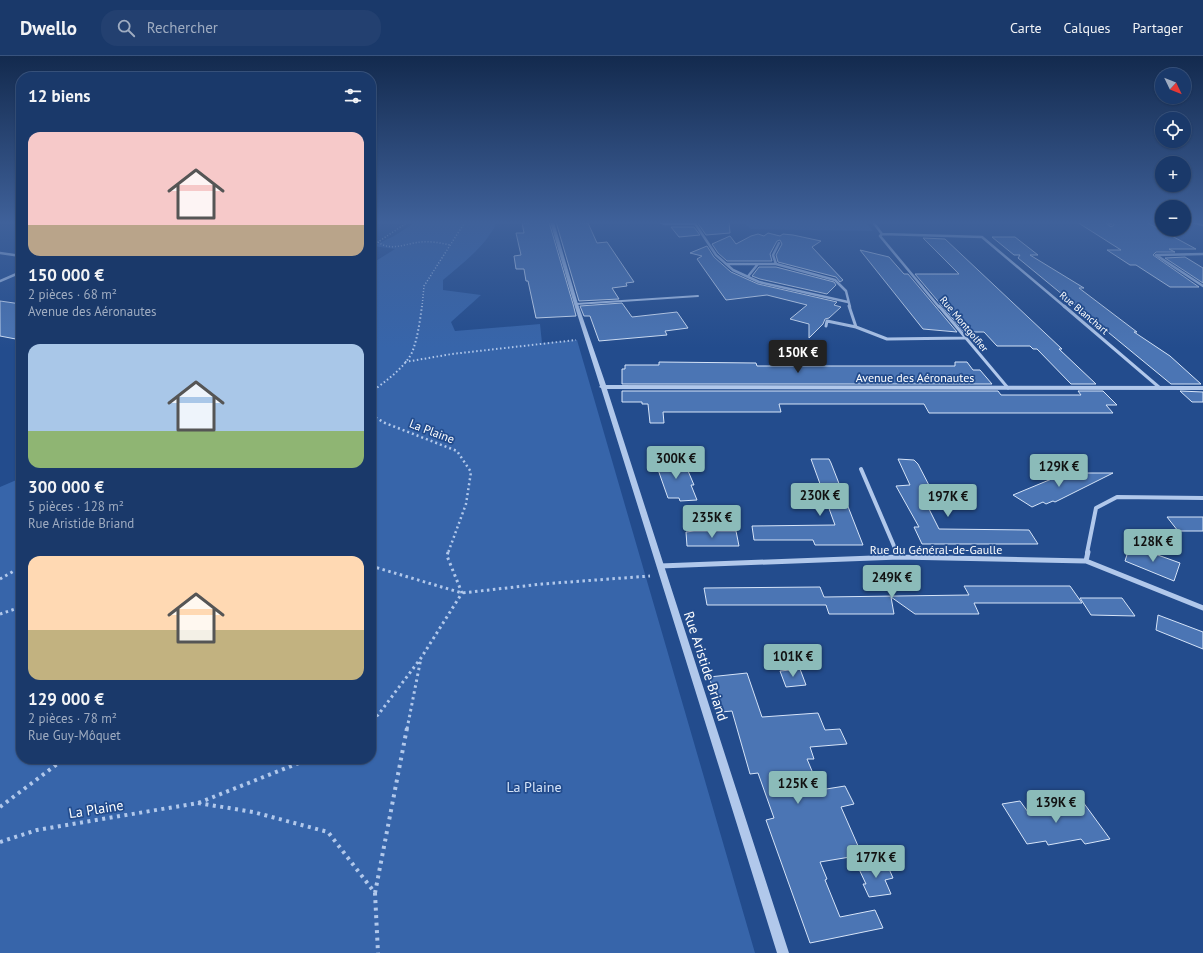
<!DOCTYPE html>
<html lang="fr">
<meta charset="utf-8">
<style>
:root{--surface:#1a396a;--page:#234070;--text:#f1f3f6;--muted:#9facc1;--line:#38537e;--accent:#8bbbb9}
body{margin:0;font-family:"PT Sans",sans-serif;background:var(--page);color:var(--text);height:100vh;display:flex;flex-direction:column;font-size:15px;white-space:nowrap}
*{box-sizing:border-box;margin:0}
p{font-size:13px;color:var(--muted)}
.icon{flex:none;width:22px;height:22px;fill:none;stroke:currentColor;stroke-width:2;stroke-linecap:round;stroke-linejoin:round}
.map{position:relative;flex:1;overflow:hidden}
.panel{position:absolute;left:16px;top:16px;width:360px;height:692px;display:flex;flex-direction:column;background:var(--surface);border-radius:16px;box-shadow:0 1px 3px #0004,0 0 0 1px var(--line)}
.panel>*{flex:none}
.needle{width:26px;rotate:133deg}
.fabs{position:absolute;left:1155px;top:12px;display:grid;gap:8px}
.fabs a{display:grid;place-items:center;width:36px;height:36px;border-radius:50%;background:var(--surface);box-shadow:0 1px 3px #0004,0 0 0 1px var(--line);font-size:20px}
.price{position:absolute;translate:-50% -34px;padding:0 9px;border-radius:4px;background:var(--accent);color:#111;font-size:13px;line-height:26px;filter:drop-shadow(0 1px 2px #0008)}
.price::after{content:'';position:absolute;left:50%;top:24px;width:12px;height:9px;margin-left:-6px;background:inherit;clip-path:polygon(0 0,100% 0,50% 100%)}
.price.active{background:#222;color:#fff}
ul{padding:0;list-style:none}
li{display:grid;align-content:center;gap:8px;height:212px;padding:0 12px}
li span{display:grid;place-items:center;height:124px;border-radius:12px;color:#555}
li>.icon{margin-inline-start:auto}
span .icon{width:72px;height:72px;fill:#fffc;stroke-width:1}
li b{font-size:17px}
h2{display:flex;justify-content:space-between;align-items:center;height:48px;padding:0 12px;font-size:17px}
header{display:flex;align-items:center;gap:24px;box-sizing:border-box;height:56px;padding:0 20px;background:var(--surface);border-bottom:1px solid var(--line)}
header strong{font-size:19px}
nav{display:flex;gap:22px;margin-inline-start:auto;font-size:14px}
.search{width:280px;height:36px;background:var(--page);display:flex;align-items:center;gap:10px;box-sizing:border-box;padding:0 14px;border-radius:16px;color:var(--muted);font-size:15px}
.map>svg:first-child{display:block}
</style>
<header>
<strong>Dwello</strong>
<div class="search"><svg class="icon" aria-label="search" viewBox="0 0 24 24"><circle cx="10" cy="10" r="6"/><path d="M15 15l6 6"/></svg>Rechercher</div>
<nav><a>Carte</a><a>Calques</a><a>Partager</a></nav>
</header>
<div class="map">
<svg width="1203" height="897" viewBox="0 0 1203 897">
<rect width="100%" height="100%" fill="#234c8d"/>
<path fill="#3765aa" d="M416 166H497C486 190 463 207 443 224V234L481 239 451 266 455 275 540 268 542 287 577 284 755 897H0V431L21 422V703H371V208L395 193 373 190 394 180Z
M744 166H866L873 175 751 173Z"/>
<path fill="#4b75b4" stroke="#d6e4f8" d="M549 166 573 248 576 260 536 262 528 225H526L524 213H516L514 200 521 199 516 177H524L522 167Z
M556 166 588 167 597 187 607 186 634 226 626 227 627 230 612 232 619 243 579 245Z
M697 166H729L730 177 706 179Z
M1077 166H1105L1111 171 1114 169 1113 166H1146L1196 193H1169L1175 196H1156L1153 199 1199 231H1170L1136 209H1130L1107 194H1121Z
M671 171H694L700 179 679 181Z
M768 177 780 180 783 178 793 179 821 185 812 191 843 224 840 226 836 221 778 206 776 199 782 188 780 184 777 185 770 198 772 205H727L718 197 712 188 730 180 736 188 751 180 758 178 764 180Z
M992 181H1015L1038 199H1030L1084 232H1079L1137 276H1134L1170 300 1201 328H1171L1018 202 1020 199H1014Z
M923 182 945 183 1062 293H1059L1096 328H1071L1037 293H1033L1030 290H997L984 276H964L915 218H959Z
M707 190 714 201 731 216 758 228 837 246 834 249 841 251 829 262 825 263 823 268 809 282V268L790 263 807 249 767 239 726 244 697 203 702 200 690 197Z
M860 194 889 201 904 218H908L957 276 923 273Z
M1185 201 1203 212V227L1165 202Z
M759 211H776L834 226 836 229 827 238 760 223 752 220Z
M0 245 21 248V284L0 280Z
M622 247 632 261 677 256 688 272 665 275 667 279 599 285 590 260H584L580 250Z
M659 306 756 307 757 310H955V306H967L973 314H980L992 328H622V313H625V309H659Z
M622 335H998L1001 339H1081L1078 335H1103L1117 349H1106L1113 357H929L924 348H779L781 356H663L664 367H650L648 348H642V346H622Z
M1180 335 1203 336V346H1192Z
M683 403 694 429H691L697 444 680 445 679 442H668L655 405Z
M811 403H829L831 407 863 489H815L813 484H754L752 470 835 469Z
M898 403 914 404 918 408 932 435H920L939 473 1029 474 1038 488H922L914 471H919L896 430 910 429Z
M1066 417H1113L1055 446 1053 445 1046 448 1043 446 1032 451 1013 439Z
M1167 461H1203V475H1178Z
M694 475H736L739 490H687L686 476Z
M1130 489 1180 507 1174 525 1125 505Z
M964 530H1070L1082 547H974L979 558H915L891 541 894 558H829L826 549H707L704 532 820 531 824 541 969 539Z
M1080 542H1122L1135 560 1091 559Z
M1158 559 1203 576V593L1156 574Z
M800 613 806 629 786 631 780 615Z
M747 617 762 661 818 657 825 674 840 673 847 688 810 691 814 703H807L820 734 845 730 854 748 841 751 862 799 820 806 827 823 825 824 840 861 875 854 883 872 810 887 766 764 774 762 758 717 750 718 732 655 721 656 709 621Z
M1020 745 1028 756 1083 746 1110 783 1085 788 1081 783 1048 789 1046 785 1027 788 1002 748Z
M886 806 893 822 885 824 891 838 869 841 863 828H866L858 811Z"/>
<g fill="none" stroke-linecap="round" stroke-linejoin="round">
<path stroke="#b1c8eb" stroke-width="1.5" stroke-dasharray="1 2" stroke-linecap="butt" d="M408 166 378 186C391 196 407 187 421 186 431 185 441 187 450 189
M475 166H522
M422 251 424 230 465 166"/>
<path stroke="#b1c8eb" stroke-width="2" stroke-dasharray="1.5 2.5" stroke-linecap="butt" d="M405 306 452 298 576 284
M371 336C385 326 407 310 413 294 418 280 420 264 422 250"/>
<path stroke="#b1c8eb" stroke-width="2.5" stroke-dasharray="2 3" stroke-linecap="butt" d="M371 359 385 367 457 395 471 416 466 448 448 497"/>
<path stroke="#b1c8eb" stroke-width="3" stroke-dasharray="2.5 3.5" stroke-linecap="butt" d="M371 510 462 537 542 528 650 520
M0 523 21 511
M0 558 21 551
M371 663 378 659 421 602 462 537 447 500 448 496
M407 673 421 602"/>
<path stroke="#b1c8eb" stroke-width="4" stroke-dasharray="3 4.5" stroke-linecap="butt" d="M198 747 253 756 328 776 375 837 378 897
M0 751 64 703
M0 786 37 774 198 747 309 703
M375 837 407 672"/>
<path stroke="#b1c8eb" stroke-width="2" d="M576 248 698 240"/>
<path stroke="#b1c8eb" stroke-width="2.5" d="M659 166 665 168H695
M694 166 716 199 733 214 759 226 848 246
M873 166 882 178
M1108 166 1111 168
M1192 166 1203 169
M882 178 982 181 1065 251
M882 178 880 180 939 251
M0 197 21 200
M1156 199 1203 230
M1156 199 1203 198
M726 208H776L835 224 846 235 850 251
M776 208 773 199 779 187
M749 219 758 208
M0 225 21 216"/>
<path stroke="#b1c8eb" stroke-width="3" d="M849 250 856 271 887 283 965 282
M939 250 1008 332
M1064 250 1160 332
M826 270 827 265 856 271"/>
<path stroke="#b1c8eb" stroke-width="4" d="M861 413 897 497
M1087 497 1096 452 1117 441 1203 442"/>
<path stroke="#b1c8eb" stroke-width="5" d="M897 496 899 501
M1086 505 1088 496
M660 510 899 501 1086 505 1203 552"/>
<path fill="#b1c8eb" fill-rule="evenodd" d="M550 166H554L578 248 606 329 1203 330V334L607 333 789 897H777L601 332 599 331 600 330 574 248Z"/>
</g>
<linearGradient id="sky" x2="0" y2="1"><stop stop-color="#132a4e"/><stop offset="0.57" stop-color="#3f619a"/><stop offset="1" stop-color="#3f619a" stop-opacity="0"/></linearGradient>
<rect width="1203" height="292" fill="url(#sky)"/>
<g text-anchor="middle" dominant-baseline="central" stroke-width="3.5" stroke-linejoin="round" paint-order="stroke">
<g font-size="10" fill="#fff" stroke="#234c8d">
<text transform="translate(1084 257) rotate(40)">Rue Blanchart</text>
<text transform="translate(964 268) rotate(50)">Rue Montgolfier</text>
</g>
<g font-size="12" fill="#fff" stroke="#234c8d">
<text x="915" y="321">Avenue des Aéronautes</text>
<text transform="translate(432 375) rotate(21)">La Plaine</text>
<text x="936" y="493">Rue du Général-de-Gaulle</text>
</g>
<g font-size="14" fill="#fff" stroke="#234c8d">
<text transform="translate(706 610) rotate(72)">Rue Aristide Briand</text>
<text transform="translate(96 753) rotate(-9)">La Plaine</text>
</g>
<g font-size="14" fill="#d6e4f8" stroke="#234c8d">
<text x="534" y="731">La Plaine</text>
</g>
</g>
</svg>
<div class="fabs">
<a><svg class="needle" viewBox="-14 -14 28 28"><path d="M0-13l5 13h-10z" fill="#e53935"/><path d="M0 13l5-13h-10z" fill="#9facc1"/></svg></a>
<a><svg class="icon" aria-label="locate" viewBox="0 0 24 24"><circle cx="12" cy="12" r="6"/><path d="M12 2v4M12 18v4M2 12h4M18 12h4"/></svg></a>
<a>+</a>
<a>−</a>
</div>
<b class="price active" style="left:798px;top:318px">150K €</b>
<b class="price" style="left:676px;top:424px">300K €</b>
<b class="price" style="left:1059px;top:432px">129K €</b>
<b class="price" style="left:820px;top:461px">230K €</b>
<b class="price" style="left:948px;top:462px">197K €</b>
<b class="price" style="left:712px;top:483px">235K €</b>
<b class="price" style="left:1153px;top:507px">128K €</b>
<b class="price" style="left:892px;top:543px">249K €</b>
<b class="price" style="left:793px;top:622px">101K €</b>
<b class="price" style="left:798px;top:749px">125K €</b>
<b class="price" style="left:1056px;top:768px">139K €</b>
<b class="price" style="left:876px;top:823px">177K €</b>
<section class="panel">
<h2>12 biens<svg class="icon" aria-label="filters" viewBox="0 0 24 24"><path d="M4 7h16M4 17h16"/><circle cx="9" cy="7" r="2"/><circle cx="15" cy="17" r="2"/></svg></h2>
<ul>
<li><span style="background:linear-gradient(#f6c9c9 75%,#b9a48a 0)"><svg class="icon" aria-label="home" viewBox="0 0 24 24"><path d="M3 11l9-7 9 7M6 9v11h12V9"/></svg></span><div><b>150 000 €</b><p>2 pièces · 68 m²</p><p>Avenue des Aéronautes</p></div></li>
<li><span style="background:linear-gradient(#a9c7e8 70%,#8fb573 0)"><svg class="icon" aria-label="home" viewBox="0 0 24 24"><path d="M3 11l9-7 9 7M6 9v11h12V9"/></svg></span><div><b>300 000 €</b><p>5 pièces · 128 m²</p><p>Rue Aristide Briand</p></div></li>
<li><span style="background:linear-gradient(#ffd9b3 60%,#c2b280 0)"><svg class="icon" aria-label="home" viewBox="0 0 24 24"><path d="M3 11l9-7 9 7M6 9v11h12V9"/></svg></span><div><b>129 000 €</b><p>2 pièces · 78 m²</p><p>Rue Guy-Môquet</p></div></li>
</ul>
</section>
</div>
